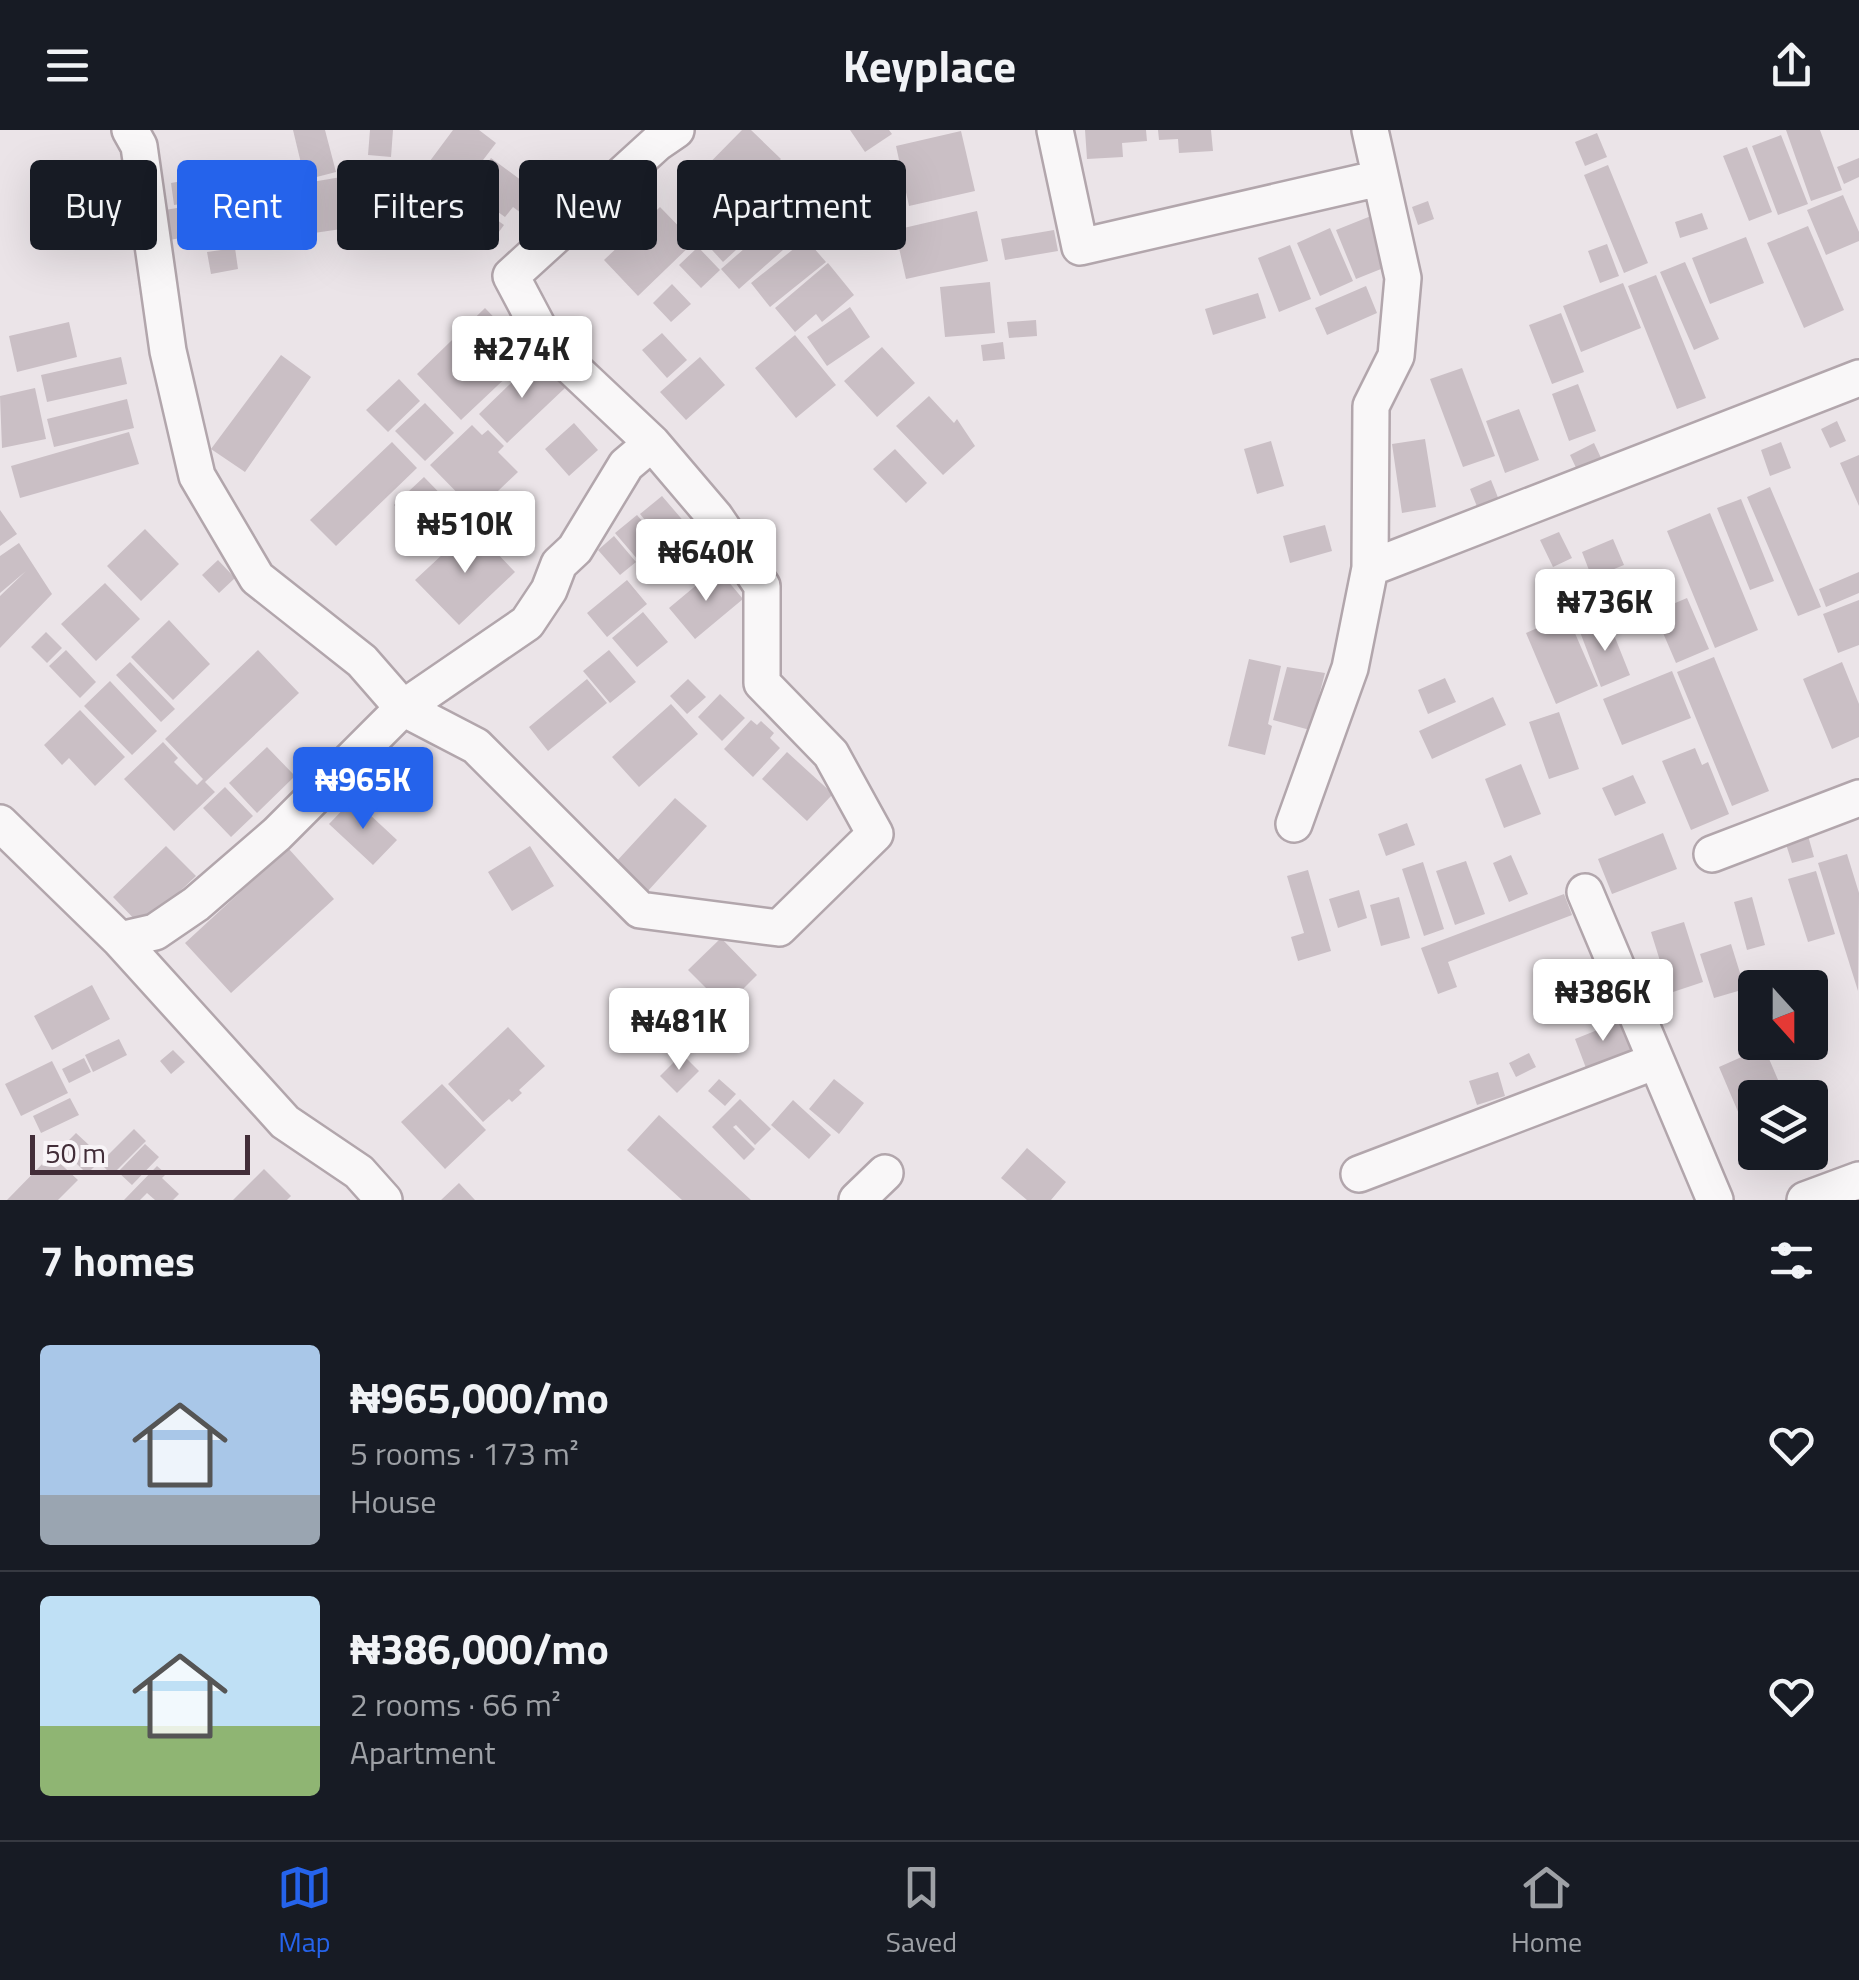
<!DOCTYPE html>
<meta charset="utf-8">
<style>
:root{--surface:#171b24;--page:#20242c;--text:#f1f3f6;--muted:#9ea1a6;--line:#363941;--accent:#2563eb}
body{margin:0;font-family:"Titillium Web",sans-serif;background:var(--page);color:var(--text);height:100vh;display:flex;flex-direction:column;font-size:38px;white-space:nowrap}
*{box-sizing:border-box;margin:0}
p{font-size:32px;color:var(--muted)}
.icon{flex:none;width:55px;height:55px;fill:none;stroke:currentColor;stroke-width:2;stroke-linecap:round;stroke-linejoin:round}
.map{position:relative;height:1070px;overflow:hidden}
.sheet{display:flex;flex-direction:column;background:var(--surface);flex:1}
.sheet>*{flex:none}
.guide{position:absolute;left:30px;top:30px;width:1000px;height:90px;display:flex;gap:20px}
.needle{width:65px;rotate:159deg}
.controls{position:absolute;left:1738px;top:840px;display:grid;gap:20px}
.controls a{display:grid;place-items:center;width:90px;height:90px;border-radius:10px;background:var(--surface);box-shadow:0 10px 40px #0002;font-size:50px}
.scale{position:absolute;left:30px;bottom:25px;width:220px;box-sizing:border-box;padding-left:10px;border:5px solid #422d38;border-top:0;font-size:28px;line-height:35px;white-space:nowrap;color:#422d38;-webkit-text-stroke:8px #f8f4f7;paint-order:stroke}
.price{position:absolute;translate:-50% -85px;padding:0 22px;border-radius:10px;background:#fff;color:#222;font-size:32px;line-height:65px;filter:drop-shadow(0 2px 5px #0008)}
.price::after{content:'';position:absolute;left:50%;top:60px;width:30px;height:22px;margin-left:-15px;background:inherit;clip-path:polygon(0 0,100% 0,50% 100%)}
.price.current{background:var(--accent);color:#fff}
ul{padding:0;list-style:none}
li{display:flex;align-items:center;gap:30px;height:250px;padding:0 40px}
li+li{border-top:2px solid var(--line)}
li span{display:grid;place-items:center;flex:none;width:280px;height:200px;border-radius:10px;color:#555}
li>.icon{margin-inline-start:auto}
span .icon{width:120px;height:120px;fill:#fffc;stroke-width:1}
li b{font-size:42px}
h2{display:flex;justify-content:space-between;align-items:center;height:120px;padding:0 40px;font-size:42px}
.pill{padding:0 35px;border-radius:10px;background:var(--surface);box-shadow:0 10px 40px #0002;font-size:35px;line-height:90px}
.pill.current{background:var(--accent);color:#fff}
header{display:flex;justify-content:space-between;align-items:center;height:130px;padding:0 40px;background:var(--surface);font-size:45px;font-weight:700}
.menu{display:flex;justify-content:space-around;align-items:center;height:140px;border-top:2px solid var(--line);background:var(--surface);font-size:28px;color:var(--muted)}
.menu a{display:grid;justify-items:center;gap:5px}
.menu .current{color:var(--accent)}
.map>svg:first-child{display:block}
</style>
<header><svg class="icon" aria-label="menu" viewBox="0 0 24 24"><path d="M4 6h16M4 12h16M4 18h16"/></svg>Keyplace<svg class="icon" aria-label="share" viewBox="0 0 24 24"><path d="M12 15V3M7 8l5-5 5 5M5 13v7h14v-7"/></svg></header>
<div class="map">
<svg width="1859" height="1070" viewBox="0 0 1859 1070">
<rect width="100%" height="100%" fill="#ebe4e8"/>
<path fill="#cabfc5" d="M293 0H325L336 42 305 50Z
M370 0H393L391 27 368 25Z
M453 0H479L496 13 458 63 424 39Z
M742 0H751L781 29 713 98 679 64Z
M850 0H889L892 4 865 22Z
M1085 0H1146L1147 11 1122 13 1123 27 1087 29Z
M1158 0H1211L1213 21 1179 23 1178 9 1159 10Z
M1786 0H1820L1842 60 1811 71Z
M961 1 975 61 909 76 896 16Z
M1597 3 1607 27 1585 36 1575 12Z
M1781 5 1808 74 1778 85 1752 16Z
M1747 17 1772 82 1749 91 1723 26Z
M491 28 537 62 521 83 513 77 505 87 467 60Z
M1859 28V47L1844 54 1837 37Z
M1608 35 1648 133 1624 143 1584 45Z
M783 36 803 58 723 132 702 109Z
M267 42 269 54 286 52 295 104 233 115 225 62 243 59 241 47Z
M211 46 215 68 174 75 171 53Z
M347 46 355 97 314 103 306 53Z
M460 63 504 95 493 110 450 77Z
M1843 65 1859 102V111L1826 125 1807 80Z
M801 69 819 88 739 159 721 139Z
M219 71 224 100 164 111 159 81Z
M1428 71 1434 89 1418 95 1412 77Z
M660 77 694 112 638 166 604 130Z
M977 81 988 131 906 149 895 100Z
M1702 83 1708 99 1680 108 1675 92Z
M1371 86 1391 135 1356 149 1336 100Z
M1808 96 1844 180 1804 198 1767 113Z
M1330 98 1353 151 1320 166 1297 113Z
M1054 100 1058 121 1005 130 1001 109Z
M1746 107 1764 153 1710 174 1692 128Z
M806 109 826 132 770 177 751 153Z
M1607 114 1619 146 1600 153 1588 121Z
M1290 115 1311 169 1279 182 1258 128Z
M698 117 720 140 701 158 679 135Z
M235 118 238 139 211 144 207 122Z
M1685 132 1719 209 1694 220 1660 142Z
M828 133 854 165 822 192 816 184 795 202 775 178Z
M1656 145 1706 268 1677 279 1628 156Z
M990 152 995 203 945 207 940 157Z
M1623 153 1641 198 1581 222 1563 176Z
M672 154 691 174 671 192 653 173Z
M1366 156 1377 183 1327 205 1315 178Z
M1258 163 1266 188 1213 205 1205 179Z
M850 177 870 207 827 236 807 207Z
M485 178 530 225 461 290 417 244Z
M1561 183 1584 242 1552 254 1529 195Z
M1036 190 1037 206 1009 208 1007 192Z
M69 192 77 227 17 242 9 206Z
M662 203 687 230 667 248 642 220Z
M795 205 836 255 796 288 755 238Z
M1003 212 1005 229 983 231 981 215Z
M882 217 915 253 877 287 844 251Z
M281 225 311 247 245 342 211 319Z
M121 227 127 254 47 272 41 245Z
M700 227 725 255 686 290 660 262Z
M537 228 565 258 507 313 479 284Z
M1462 238 1495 326 1463 337 1430 249Z
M399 249 420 271 388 302 366 280Z
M1578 254 1596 301 1569 311 1552 264Z
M35 258 46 309 2 318 0 266Z
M929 266 954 293 957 289 975 316 943 345 896 296Z
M127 269 134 298 54 317 47 289Z
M425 273 454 303 425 331 395 301Z
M1519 279 1539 330 1505 343 1486 291Z
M1837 291 1846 311 1830 318 1821 299Z
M574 293 598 320 569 346 545 319Z
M472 295 482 305 488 300 504 316 498 322 518 342 476 382 430 335Z
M129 302 139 334 20 368 11 336Z
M1425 309 1436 377 1402 383 1392 314Z
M1271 311 1284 356 1257 364 1244 319Z
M392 312 417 338 336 416 310 390Z
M1781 312 1791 338 1770 346 1761 320Z
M1594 313 1603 332 1579 344 1570 325Z
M895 319 927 353 906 373 873 339Z
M1859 325V376L1840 333Z
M424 347 464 388 434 416 394 375Z
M1491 350 1499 370 1478 379 1470 359Z
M1770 357 1821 477 1798 486 1747 367Z
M662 366 686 394 663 412 640 384Z
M1741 369 1774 451 1750 460 1717 378Z
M0 380 17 404 0 416Z
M1710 383 1758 500 1715 518 1667 401Z
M637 385 661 413 639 431 615 403Z
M1325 395 1332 421 1290 433 1283 406Z
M472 397 515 442 459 495 415 450Z
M145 399 179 434 141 471 107 436Z
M1559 402 1572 428 1553 437 1540 410Z
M614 406 636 432 620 445 598 420Z
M1613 409 1624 435 1592 448 1582 422Z
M19 413 52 464 0 518V466L26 441 0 463V426Z
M218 430 235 448 219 463 202 445Z
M717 438 743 469 695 509 669 478Z
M1859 442V463L1826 477 1819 459Z
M627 450 647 474 607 507 587 483Z
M105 453 140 489 96 531 61 494Z
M1687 468 1709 519 1676 533 1654 482Z
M1859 470V515L1838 523 1823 484Z
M643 482 668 512 637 537 612 508Z
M1567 485 1598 556 1556 574 1526 503Z
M169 490 210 534 173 570 131 527Z
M1608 490 1630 545 1601 557 1580 502Z
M46 502 62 518 47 533 31 517Z
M66 520 96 552 80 568 49 536Z
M258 520 299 563 205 652 215 662 174 701 124 649 163 612 178 628 174 632 197 655 203 649 165 609Z
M609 520 636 552 610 573 583 541Z
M1714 527 1769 661 1732 676 1677 542Z
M1249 529 1281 536 1268 594 1272 596 1265 625 1228 616Z
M130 532 175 579 161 592 116 545Z
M1842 532 1859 574V607L1832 619 1803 549Z
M1287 537 1325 543 1310 600 1273 590Z
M1672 541 1691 588 1622 615 1603 569Z
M1445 548 1456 572 1428 584 1418 560Z
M587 549 607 573 548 621 529 597Z
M688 549 706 567 687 584 670 566Z
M110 551 157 601 132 625 84 576Z
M720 564 745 588 722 611 698 587Z
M1493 567 1506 595 1432 629 1419 601Z
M671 574 698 604 639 657 612 627Z
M80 580 125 627 95 656 69 628 62 635 44 615Z
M1559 582 1579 639 1549 649 1529 592Z
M751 590 757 595 761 591 774 603 770 608 780 618 753 647 724 619Z
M267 617 295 646 257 683 229 653Z
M1695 618 1702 635 1708 632 1729 684 1691 700 1662 631Z
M787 622 833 664 807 691 762 649Z
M1521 634 1541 684 1504 698 1485 649Z
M1633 645 1646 673 1615 686 1602 658Z
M225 657 253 686 231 707 203 678Z
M675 668 707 696 647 762 615 733Z
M353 669 397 710 373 735 329 694Z
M1407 693 1415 715 1386 726 1378 704Z
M1807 702 1814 727 1792 733 1784 708Z
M1663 703 1677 739 1612 764 1598 729Z
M166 716 196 746 142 797 113 767Z
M530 716 554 756 512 781 488 742Z
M288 718 334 769 231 863 185 813Z
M1847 724 1859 763 1858 861 1818 733Z
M1511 725 1528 764 1509 772 1493 733Z
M1466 731 1485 784 1455 795 1436 741Z
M1423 732 1444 799 1424 806 1402 739Z
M1308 740 1331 821 1298 831 1291 807 1304 803 1287 746Z
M1816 741 1835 804 1808 812 1788 749Z
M1359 760 1367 788 1338 798 1329 769Z
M1564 764 1572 785 1448 832 1457 857 1438 864 1421 818Z
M1399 767 1410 808 1381 816 1370 775Z
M1752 767 1765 815 1747 820 1734 772Z
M1684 792 1703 852 1670 863 1651 802Z
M721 808 757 845 725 877 688 840Z
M1731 814 1745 859 1714 868 1700 824Z
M92 855 110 889 52 920 34 886Z
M1620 891 1631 920 1586 938 1575 909Z
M508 897 545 936 519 960 522 963 512 972 509 969 483 992 448 954Z
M119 909 127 925 93 942 85 925Z
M1764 917 1784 964 1776 968H1755V977L1739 984 1719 937Z
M173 920 185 932 171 944 160 931Z
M1529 923 1536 937 1516 947 1509 933Z
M682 924 699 941 677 963 660 946Z
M84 928 91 942 69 953 62 939Z
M52 931 68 963 21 986 5 954Z
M1498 942 1505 966 1477 975 1469 951Z
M719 949 736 964 725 976 708 961Z
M834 949 864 973 839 1004 809 979Z
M442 954 486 1000 445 1039 401 992Z
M70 968 79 985 41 1003 33 986Z
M740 969 771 999 755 1015 736 995 733 997 755 1019 744 1030 712 997Z
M793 970 831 1005 809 1029 771 995Z
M659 985 751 1070H682L627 1020Z
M134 999 146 1011 112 1045 100 1033Z
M76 1003 103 1028 87 1044 61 1018Z
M145 1014 159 1027 132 1055 118 1042Z
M1027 1018 1066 1052 1051 1070H1027L1001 1048Z
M51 1025 78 1050 58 1070H7Z
M157 1036 166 1044 162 1048 179 1064 173 1070H155L147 1063 140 1070H124Z
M264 1039 291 1066 287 1070H233Z
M459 1053 475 1070H441Z"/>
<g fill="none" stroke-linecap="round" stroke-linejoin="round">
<g stroke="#b2a6ac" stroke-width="40">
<path id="street" d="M130 0 139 16 168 221 197 346 257 448 362 531 403 578 476 616 640 780 779 798 875 704 831 624 762 553V456L715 387 652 313
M1055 0 1080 117 1380 48
M1370 438 1859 248
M0 693 120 810 285 992 359 1042 384 1070
M1294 694 1350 538 1370 438 1371 276 1396 226 1403 148 1370 0
M1712 724 1859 668
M1585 762 1715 1070
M120 810 155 802 196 774 277 704 403 578 527 493 549 460 559 434 575 419 626 335 652 313 547 214 511 146 657 13 676 0
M1359 1044 1656 931
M857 1070 885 1043
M1805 1070 1859 1050"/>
</g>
<use href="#street" stroke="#f9f7f8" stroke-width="35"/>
</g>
</svg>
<div class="controls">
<a><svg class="needle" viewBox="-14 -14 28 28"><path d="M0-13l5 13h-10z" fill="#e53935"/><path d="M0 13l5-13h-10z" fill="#9ea1a6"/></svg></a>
<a><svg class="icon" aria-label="layers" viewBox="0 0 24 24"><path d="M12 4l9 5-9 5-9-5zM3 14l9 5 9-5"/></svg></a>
</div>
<div class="scale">50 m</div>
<b class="price" style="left:522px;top:271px">₦274K</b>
<b class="price" style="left:465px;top:446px">₦510K</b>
<b class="price" style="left:706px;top:474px">₦640K</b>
<b class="price" style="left:1605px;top:524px">₦736K</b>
<b class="price current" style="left:363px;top:702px">₦965K</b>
<b class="price" style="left:1603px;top:914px">₦386K</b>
<b class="price" style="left:679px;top:943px">₦481K</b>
<div class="guide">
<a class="pill">Buy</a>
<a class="pill current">Rent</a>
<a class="pill">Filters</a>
<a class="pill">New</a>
<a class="pill">Apartment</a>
</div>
</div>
<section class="sheet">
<h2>7 homes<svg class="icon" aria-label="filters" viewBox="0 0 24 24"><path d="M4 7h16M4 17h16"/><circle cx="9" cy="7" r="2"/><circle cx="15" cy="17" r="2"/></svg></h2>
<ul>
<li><span style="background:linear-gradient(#a9c7e8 75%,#9aa5b1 0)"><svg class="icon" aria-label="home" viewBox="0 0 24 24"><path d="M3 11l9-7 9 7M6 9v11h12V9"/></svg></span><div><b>₦965,000/mo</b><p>5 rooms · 173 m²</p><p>House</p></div><svg class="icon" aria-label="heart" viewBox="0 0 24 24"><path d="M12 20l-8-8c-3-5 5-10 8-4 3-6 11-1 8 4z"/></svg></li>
<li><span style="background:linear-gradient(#bfe0f5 65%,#8fb573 0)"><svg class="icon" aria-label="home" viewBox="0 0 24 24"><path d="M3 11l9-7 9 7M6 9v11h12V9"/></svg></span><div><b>₦386,000/mo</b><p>2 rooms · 66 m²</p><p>Apartment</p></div><svg class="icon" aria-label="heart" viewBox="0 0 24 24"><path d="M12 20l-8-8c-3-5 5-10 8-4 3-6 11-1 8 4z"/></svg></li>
</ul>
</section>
<nav class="menu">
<a class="current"><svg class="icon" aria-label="map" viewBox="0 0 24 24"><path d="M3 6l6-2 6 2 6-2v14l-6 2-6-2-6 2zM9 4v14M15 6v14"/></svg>Map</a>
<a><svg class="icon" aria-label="saved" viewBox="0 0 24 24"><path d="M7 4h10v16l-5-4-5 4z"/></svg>Saved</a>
<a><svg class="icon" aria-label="home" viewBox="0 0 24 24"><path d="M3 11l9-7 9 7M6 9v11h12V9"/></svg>Home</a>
</nav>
